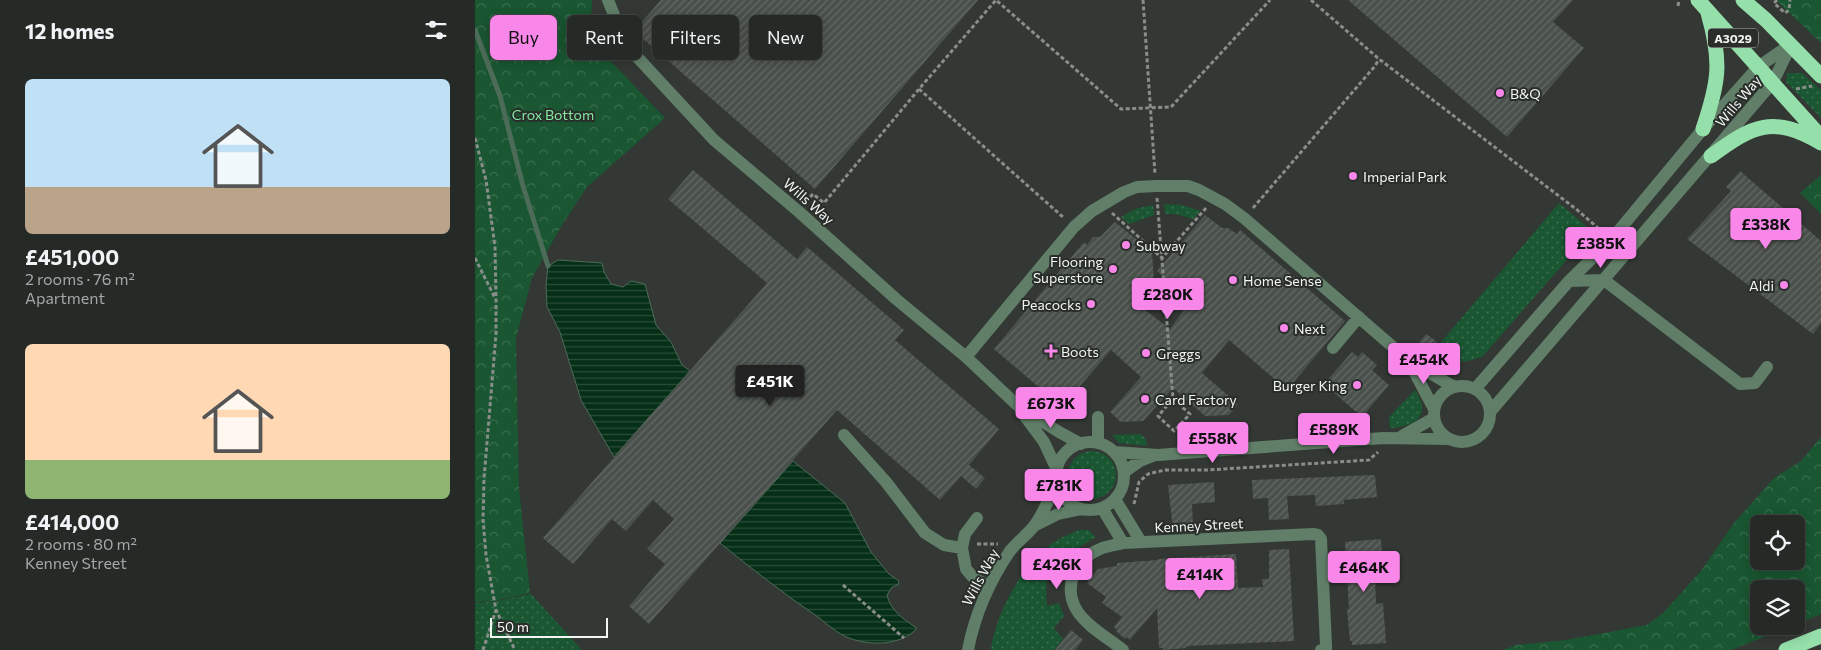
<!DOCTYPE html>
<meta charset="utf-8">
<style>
:root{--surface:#262a27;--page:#2e322f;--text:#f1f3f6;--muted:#a4a7a7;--line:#424644;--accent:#f987e9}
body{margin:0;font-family:Commissioner,sans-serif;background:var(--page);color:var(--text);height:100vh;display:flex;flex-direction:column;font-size:19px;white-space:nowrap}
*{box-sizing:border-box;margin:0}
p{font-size:16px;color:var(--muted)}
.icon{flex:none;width:28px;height:28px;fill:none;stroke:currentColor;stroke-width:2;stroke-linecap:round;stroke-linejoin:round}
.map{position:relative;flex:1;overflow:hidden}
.drawer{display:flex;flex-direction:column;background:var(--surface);width:475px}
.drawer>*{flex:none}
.hud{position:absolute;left:15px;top:15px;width:475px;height:45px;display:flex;gap:10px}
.controls{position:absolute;left:1275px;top:515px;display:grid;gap:10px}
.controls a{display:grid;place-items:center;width:55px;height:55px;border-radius:8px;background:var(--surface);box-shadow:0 2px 12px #0003,0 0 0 1px var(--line);font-size:25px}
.scale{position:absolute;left:15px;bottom:12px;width:118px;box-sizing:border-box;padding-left:5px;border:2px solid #f2f6f3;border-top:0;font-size:14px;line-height:18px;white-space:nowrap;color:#f2f6f3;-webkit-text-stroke:4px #292e2a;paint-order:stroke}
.price{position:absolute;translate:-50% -42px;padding:0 11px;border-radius:5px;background:var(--accent);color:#111;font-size:16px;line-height:32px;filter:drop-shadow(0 1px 2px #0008)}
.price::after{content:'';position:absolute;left:50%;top:30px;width:15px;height:11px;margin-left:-8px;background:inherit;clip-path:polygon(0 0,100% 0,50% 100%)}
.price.selected{background:#222;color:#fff}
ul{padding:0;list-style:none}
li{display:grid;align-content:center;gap:10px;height:265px;padding:0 25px}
li span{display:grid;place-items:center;height:155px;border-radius:8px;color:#555}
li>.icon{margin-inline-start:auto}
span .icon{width:90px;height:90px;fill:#fffc;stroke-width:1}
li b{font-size:21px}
h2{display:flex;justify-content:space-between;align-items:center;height:60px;padding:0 25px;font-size:21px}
.tag{padding:0 18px;border-radius:8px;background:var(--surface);box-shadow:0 2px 12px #0003,0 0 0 1px var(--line);font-size:18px;line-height:45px}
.tag.selected{background:var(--accent);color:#111}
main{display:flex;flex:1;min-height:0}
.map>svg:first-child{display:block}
</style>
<main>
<section class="drawer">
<h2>12 homes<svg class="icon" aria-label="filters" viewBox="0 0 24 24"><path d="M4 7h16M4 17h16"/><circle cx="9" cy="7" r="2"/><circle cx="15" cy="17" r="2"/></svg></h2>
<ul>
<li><span style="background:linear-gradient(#bfe0f5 70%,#b9a48a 0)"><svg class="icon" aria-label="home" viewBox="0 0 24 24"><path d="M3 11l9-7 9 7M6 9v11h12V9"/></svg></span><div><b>£451,000</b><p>2 rooms · 76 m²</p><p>Apartment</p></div></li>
<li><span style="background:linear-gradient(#ffd9b3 75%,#8fb573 0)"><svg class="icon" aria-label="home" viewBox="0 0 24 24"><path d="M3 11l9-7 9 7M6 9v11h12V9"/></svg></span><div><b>£414,000</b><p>2 rooms · 80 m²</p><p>Kenney Street</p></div></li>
</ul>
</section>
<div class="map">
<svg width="1346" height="650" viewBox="0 0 1346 650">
<defs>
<pattern id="grass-dots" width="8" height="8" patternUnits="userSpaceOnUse" patternTransform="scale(1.25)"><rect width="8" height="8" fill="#195631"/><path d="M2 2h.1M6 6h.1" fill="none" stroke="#3b6f4f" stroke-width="1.8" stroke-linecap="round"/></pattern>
<pattern id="forest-crowns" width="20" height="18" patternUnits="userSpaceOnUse" patternTransform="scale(1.25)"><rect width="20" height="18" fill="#195631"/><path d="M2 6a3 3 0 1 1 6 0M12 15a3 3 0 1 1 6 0" fill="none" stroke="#3b6f4f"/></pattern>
<pattern id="water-rules" width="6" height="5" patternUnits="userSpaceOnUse" patternTransform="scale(1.25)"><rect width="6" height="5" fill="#062f17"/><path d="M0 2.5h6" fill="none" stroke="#2b4e39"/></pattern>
<pattern id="building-hatch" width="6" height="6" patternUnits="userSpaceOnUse" patternTransform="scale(1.25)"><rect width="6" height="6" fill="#4a504b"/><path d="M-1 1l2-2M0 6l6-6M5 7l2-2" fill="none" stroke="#656a65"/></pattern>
</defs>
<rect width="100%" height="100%" fill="#333834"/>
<path fill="url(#grass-dots)" d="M1312 73H1327L1346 90V118L1311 82Z
M1084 203 1117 231 1008 356C988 365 975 363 956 354Z
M689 204 707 205 725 211 718 219 700 214H690Z
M678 205 679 215 654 224 646 217 660 209Z
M940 390C958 416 939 427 915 428L914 417Z
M665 434 671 439 672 446 644 443 637 435Z
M593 475a24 24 0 1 1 48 0a24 24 0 1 1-48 0Z
M604 530H613L621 537C604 546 591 555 585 574L573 571 571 588 572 606 584 603 589 616 579 628 588 639 579 650H516C520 614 547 566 576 544 585 538 594 534 604 530Z
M56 594 107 650H0V603L22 601Z"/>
<path fill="url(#forest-crowns)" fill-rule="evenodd" d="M0 0H117L116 24 132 57 190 118 112 187 87 225 57 278 41 338 44 488 55 593 19 601 0 602Z
M1301 0H1346V43Z
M1346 175V214L1325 193Z
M1346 437V614L1321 625V589H1284V626H1317L1256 650H1027L1041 645 1091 640 1172 625 1188 613 1226 571 1259 523 1299 478 1326 461ZM1284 524H1321V561H1284Z"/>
<path fill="url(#water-rules)" stroke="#4d6b59" d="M83 260 127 263 129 272 136 284 148 287 156 281 170 284 181 325 196 342 207 365 215 371 139 457 106 400 85 332 72 307 71 285 73 266Z
M318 461 370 503 396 552 414 574 424 581 423 585 417 587 412 595C415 610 429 620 442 628 427 646 394 646 374 638 363 634 352 624 343 617 309 594 277 569 245 543Z"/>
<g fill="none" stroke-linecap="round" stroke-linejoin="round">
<path stroke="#4d6b59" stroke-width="5" d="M0 30 25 96 48 186 73 266"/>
</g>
<path fill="url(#building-hatch)" d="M186 0H503L340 189 159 31Z
M873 0H1098L1078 22 1109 48 1032 137Z
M218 170 322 259 332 247 429 330 420 340 524 429 494 465 510 478 501 489 486 476 465 500 362 410 174 624 154 606 190 564 172 549 199 519 178 500 151 531 137 519 98 564 68 538 292 283 193 199Z
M1265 171 1346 241V323L1338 334 1212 239 1256 191 1251 187Z
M730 215 747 228H753L762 234 765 230 870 321 812 390 754 340 727 373 763 404 754 415 730 416 698 388 668 421 646 422 635 412 666 377 636 350 587 407 519 349 609 242 612 245 618 237H625L640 222 677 252 680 298 670 310 695 329 713 305 706 299 709 295 682 271Z
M951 334 962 342 953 353 943 344Z
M877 352 883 357 887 352 902 365 897 370 914 385 887 417 849 384Z
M900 475 902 497 869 500V504L841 506 840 495 812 496 814 519 794 520 793 498 778 499 777 480Z
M739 482 740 502 717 504 718 527 698 529 693 485Z
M906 539 907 557H905L906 577H900L901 604 908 603 911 643 877 645V641H875L873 621 872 609H874L870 542Z
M814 549 819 641 714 646 710 647 711 648 688 650V648H684L682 608 655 640 652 637 650 639 641 631 642 630 639 627 647 617 627 603 631 597 612 583 623 569 642 566V563L683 560V559L761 554 763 588 788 587 787 579H794V550Z
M596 630 608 640 600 650H580Z"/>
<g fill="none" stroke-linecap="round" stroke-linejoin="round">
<path stroke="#8a8e8b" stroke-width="3" stroke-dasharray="4 2.5" stroke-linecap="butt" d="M668 0 680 174
M836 0 904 59 1101 209 1123 228
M1302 0 1299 3 1310 13 1314 10 1315 0
M1203 6 1204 0
M444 89 589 218
M1321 89 1337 86
M0 138 11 180 20 247 21 299V334L9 479 8 519 11 555 21 610 40 650
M682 198 698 399 715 414 699 431 683 416 698 399
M331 202 338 194 349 203 444 89 521 0 646 109 696 107 795 0
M778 208 900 66 904 59
M637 213 687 258 731 208
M0 258 20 298
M659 504 664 482 673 474 690 470H732L894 460 903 452
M502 544H523
M368 585 429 638
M8 650 21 610"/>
<path stroke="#607e68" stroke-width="12" d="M133 0 151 45 239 140 323 211 421 299 491 357 542 405 584 432 606 444
M1094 281 1129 280 1265 384 1280 383 1292 367
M858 348 884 317
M491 357 599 227 617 211 649 192 662 187 681 186H713L724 190 750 204 769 218 933 360 979 387
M933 360 959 409
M959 414a28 28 0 1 1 56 0a28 28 0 1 1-56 0Z
M1000 389 1094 281 1136 240 1228 129 1283 67 1315 45
M546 411 569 442 582 470
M1015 412 1298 82 1316 45
M623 417V443
M369 435 411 482 450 533 469 545 487 548
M927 436 959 418
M581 476a34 34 0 1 1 68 0a34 34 0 1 1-68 0Z
M639 452 683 455 908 438 973 439
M649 472 665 461 678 456
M640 499 666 542
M627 508 648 543
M502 518 490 534 487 548 491 569 497 576 513 587
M559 526 583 514 607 509
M493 650C500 613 514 582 535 551 542 542 552 535 559 526 569 513 575 496 582 481
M648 650C633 638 611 626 601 609 588 585 601 559 625 549 632 546 641 545 648 543L838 534 843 535 846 539 851 645V648L846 650"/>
<path stroke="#95dfaa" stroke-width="15" d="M1223 0 1346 137
M1268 0 1291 20 1346 76
M1228 129C1244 82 1247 62 1233 13
M1236 156C1278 125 1298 115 1346 143
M1311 650 1346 636"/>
<path stroke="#8a8e8b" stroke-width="3" stroke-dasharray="4 2.5" stroke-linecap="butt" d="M499 593 509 577"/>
</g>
<g fill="#f987e9" stroke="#292e2a" stroke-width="2">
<circle cx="1025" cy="93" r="5"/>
<circle cx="878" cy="176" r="5"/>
<circle cx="651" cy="245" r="5"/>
<circle cx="638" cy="269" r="5"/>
<circle cx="758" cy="280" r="5"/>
<circle cx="1309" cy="285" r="5"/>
<circle cx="616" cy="304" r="5"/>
<circle cx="809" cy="328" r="5"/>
<path d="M573.5 343.5h5v5h5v5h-5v5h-5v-5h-5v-5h5z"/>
<circle cx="671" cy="353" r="5"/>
<circle cx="882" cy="385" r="5"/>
<circle cx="670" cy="399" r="5"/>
</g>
<g text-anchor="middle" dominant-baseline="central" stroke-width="4" stroke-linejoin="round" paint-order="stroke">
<rect fill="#292e2a" stroke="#b6bab7" stroke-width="1" x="1233" y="28.5" width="50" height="19" rx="4"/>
<g font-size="12" font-weight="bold" fill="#f2f6f3">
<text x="1258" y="38">A3029</text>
</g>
<g font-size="14" fill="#f2f6f3" stroke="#292e2a" text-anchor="start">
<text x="1035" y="93">B&amp;Q</text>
<text x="888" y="176">Imperial Park</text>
<text x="661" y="245">Subway</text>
<text x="628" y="261" text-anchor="end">Flooring<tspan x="628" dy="16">Superstore</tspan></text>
<text x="768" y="280">Home Sense</text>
<text x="1299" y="285" text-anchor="end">Aldi</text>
<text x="606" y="304" text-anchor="end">Peacocks</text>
<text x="819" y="328">Next</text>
<text x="586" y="351">Boots</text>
<text x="681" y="353">Greggs</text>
<text x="872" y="385" text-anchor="end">Burger King</text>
<text x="680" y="399">Card Factory</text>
</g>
<g font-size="14" fill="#f2f6f3" stroke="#292e2a">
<text transform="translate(1263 101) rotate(-50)">Wills Way</text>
<text transform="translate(334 201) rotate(41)">Wills Way</text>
<text transform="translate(724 525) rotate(-3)">Kenney Street</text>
<text transform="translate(505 577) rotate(-62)">Wills Way</text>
</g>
<g font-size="14" fill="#84e8a3" stroke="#292e2a">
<text x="78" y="114">Crox Bottom</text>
</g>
</g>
</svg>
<div class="controls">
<a><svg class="icon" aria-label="locate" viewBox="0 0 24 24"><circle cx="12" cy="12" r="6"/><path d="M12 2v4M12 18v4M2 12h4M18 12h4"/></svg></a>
<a><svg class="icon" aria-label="layers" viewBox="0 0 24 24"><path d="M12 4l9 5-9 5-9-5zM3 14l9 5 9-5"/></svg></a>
</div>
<div class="scale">50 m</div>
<b class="price" style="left:1291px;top:250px">£338K</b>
<b class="price" style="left:1126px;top:269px">£385K</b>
<b class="price" style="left:693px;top:320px">£280K</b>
<b class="price" style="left:949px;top:385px">£454K</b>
<b class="price selected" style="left:295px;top:407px">£451K</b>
<b class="price" style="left:576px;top:429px">£673K</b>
<b class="price" style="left:859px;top:455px">£589K</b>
<b class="price" style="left:738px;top:464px">£558K</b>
<b class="price" style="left:584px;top:511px">£781K</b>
<b class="price" style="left:582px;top:590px">£426K</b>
<b class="price" style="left:889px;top:593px">£464K</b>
<b class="price" style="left:725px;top:600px">£414K</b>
<div class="hud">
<a class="tag selected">Buy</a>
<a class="tag">Rent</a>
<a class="tag">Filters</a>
<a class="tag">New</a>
</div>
</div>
</main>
